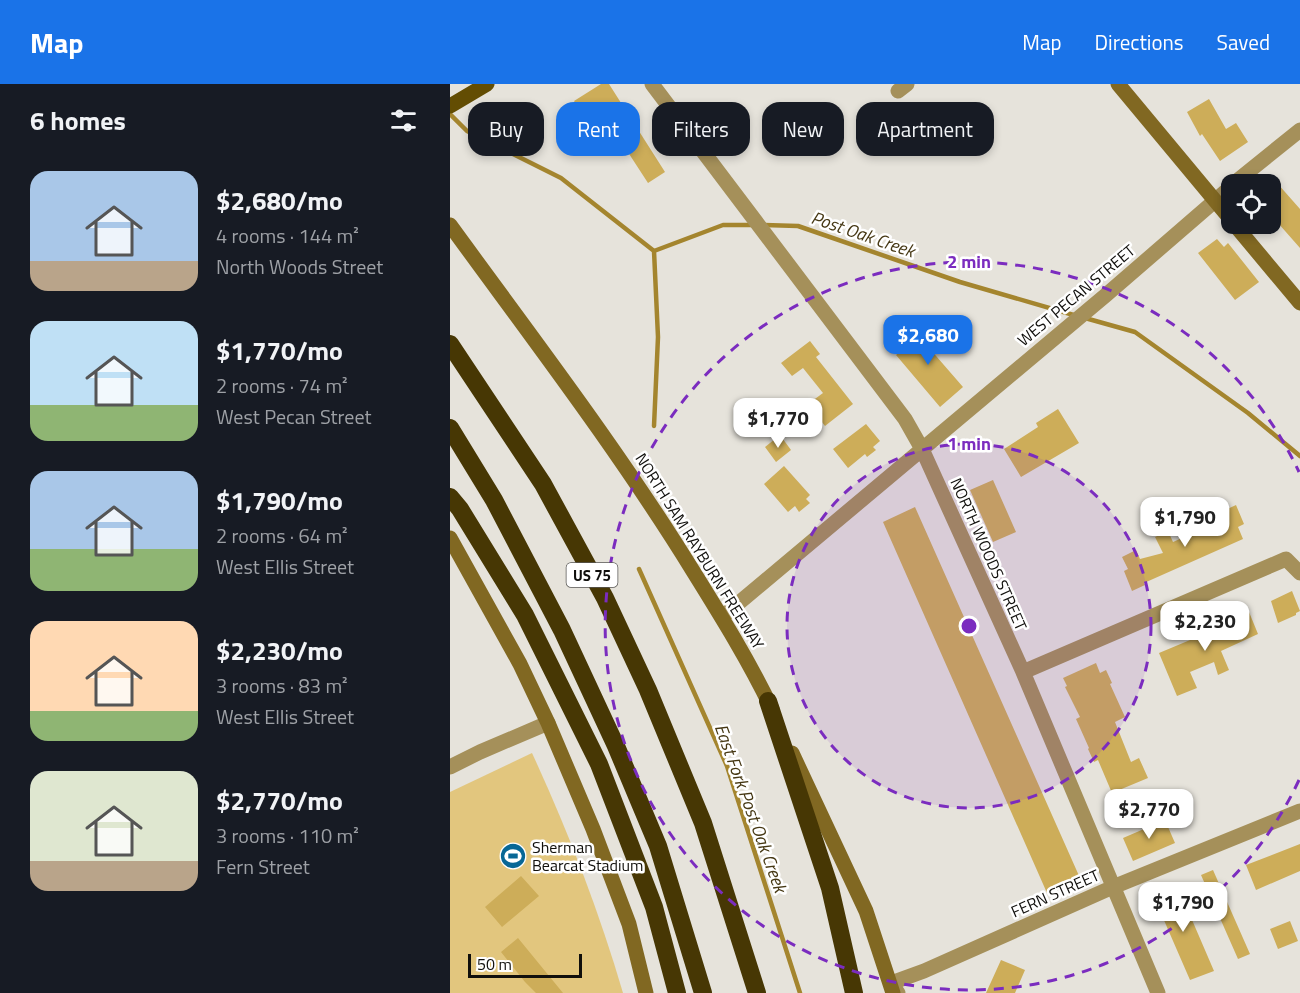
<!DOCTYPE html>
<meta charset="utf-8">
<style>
:root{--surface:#171b24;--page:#242831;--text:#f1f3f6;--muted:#9ea1a6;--accent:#1a73e8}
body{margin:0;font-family:"Titillium Web",sans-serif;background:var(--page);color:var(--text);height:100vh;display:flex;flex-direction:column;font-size:22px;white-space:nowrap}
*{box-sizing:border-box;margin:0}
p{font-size:20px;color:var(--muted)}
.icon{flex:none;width:33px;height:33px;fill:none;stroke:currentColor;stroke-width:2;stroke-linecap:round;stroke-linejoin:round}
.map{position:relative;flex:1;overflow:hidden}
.drawer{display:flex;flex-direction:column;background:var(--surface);width:450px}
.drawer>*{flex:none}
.banner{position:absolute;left:18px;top:18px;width:570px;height:54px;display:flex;gap:12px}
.controls{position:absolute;left:771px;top:90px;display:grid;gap:12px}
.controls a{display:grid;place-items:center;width:60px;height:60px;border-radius:12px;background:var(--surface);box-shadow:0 3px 9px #0003;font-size:30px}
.scale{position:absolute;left:18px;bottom:15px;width:114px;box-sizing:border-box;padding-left:6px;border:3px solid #100f0c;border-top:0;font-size:16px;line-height:21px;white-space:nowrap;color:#100f0c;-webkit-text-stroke:4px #fff;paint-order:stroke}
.price{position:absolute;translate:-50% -51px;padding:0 14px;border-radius:12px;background:#fff;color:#222;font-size:20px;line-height:39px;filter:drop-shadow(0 2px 3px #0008)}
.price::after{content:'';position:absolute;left:50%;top:36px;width:18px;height:14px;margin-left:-9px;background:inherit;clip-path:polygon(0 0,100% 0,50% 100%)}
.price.active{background:var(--accent);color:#fff}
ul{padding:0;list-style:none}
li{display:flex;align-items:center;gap:18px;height:150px;padding:0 30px}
li span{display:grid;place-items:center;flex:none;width:168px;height:120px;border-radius:18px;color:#555}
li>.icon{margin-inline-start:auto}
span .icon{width:72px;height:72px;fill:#fffc;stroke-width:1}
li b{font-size:26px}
h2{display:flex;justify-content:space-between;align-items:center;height:72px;padding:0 30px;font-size:26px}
.pill{padding:0 21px;border-radius:18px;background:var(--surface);box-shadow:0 3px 9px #0003;font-size:21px;line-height:54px}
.pill.active{background:var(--accent);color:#fff}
header{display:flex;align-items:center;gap:36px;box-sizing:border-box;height:84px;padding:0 30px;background:var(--accent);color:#fff}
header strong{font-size:28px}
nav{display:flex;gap:33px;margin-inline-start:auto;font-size:21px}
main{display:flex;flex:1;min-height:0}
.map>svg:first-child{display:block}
</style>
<header>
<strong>Map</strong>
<nav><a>Map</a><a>Directions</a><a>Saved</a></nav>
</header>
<main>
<section class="drawer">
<h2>6 homes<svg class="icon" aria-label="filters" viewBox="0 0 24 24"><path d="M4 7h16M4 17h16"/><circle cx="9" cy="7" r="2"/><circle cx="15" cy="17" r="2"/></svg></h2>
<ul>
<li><span style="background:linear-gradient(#a9c7e8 75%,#b9a48a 0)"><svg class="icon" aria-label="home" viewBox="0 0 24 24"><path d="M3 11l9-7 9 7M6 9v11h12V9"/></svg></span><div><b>$2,680/mo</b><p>4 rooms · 144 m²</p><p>North Woods Street</p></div></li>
<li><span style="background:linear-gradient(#bfe0f5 70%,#8fb573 0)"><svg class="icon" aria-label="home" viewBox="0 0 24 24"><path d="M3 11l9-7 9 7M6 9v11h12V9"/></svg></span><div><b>$1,770/mo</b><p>2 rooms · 74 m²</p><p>West Pecan Street</p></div></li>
<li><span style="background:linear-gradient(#a9c7e8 65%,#8fb573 0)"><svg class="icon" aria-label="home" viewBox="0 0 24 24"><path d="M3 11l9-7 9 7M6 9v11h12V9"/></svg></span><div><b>$1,790/mo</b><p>2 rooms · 64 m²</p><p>West Ellis Street</p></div></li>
<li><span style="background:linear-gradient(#ffd9b3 75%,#8fb573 0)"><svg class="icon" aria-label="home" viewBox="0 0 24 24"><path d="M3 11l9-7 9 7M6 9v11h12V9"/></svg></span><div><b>$2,230/mo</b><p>3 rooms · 83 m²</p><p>West Ellis Street</p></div></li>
<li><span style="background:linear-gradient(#dfe7d0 75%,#b9a48a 0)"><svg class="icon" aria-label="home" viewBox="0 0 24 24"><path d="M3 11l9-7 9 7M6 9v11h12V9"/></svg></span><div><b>$2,770/mo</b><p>3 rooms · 110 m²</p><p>Fern Street</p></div></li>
</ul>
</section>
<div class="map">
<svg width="850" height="909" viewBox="0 0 850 909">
<rect width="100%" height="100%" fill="#e6e3db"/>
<path fill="#e2c67e" d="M82 669C118 747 149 827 173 909H0V708Z"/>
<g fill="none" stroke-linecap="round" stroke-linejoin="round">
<path stroke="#a4852e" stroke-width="4.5" d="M0 30 17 47 111 94 204 167 273 141H305
M314 141 348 142 510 198 627 232
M635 234 685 248 798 329 850 372
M204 342 208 253 204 167
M189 485 277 682 350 909"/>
</g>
<path fill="#cdad59" d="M151 0H159L215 88 198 99 159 39 151 45 142 31 135 35 124 17Z
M759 15 776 45 786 39 798 58 770 77 752 50 750 52 737 28Z
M820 91 850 125V164L828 139 826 141 820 135Z
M767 155 774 163 778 159 809 198 785 216 748 169Z
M475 240 489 258 480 265 513 303 490 323 446 271 452 266 449 262Z
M360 257 370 270 366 273 403 320 375 342 358 320 373 309 353 284 342 292 331 279Z
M608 325 629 359 571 393 554 365 588 343 586 339Z
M416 340 430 357 423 363 426 366 417 373 415 370 398 384 383 365Z
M330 351 341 366 326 378 315 363Z
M334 382 360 411 356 415 360 419 349 428 345 422 338 428 314 400Z
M543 396 566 448 543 458 520 406Z
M786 421 794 440 788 443 793 455 694 499 695 501 682 507 674 487 678 485 672 473 686 466 690 475 713 469 705 453 718 447 723 458 761 441 758 434Z
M465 423 630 794 597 809 433 438Z
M842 507 850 527 846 529V531L828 539 821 517Z
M799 528 808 550 771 567 779 586 768 591 764 578 740 588 747 604 727 612 709 569 776 541 775 539Z
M646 579 650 589 656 586 662 599 660 600 675 633 665 638 681 678 689 674 698 694 662 709 648 676 644 678 638 665 639 664 626 635 630 633 615 603 617 602 613 594Z
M715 736 725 759 683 777 673 754Z
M850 760V787L806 806 796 781Z
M763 786 800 870 788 875 751 791Z
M71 792 89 812 52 843 35 823Z
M727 801 764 887 740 896 703 811Z
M840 837 848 857 828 865 820 845Z
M68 854 113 909H86L75 898 51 868Z
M551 876 575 886 565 909H536Z"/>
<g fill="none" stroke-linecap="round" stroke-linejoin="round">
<path stroke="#a5905a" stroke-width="15" d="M202 0 455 335 472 365 573 588 708 909
M448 7 457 0
M783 100 850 46
M272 533 656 211 782 102
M573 588 836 475 850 489
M0 683 30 668 98 639
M448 909 441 899 474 887 663 803 850 727"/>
<path stroke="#816822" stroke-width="15" d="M668 0 782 137
M784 140 850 219
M0 141C83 255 169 367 243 487 271 532 299 577 322 625
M0 454 70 580 98 639 143 745 179 840 196 909
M342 669 416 827 443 909"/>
<path stroke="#634d03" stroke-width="15" d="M0 22 37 0"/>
<path stroke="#473704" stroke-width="18" d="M0 260 93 400 155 514 198 606 253 739 307 909
M0 344 44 416 112 546 166 662 208 762 253 909
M0 413 10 425 75 531 149 680 204 823 227 909
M318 617 380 804 404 909"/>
</g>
<circle cx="519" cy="542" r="182" fill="#7b2cbf" fill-opacity=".12"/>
<g fill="none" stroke="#7b2cbf" stroke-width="3" stroke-dasharray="10 8">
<circle cx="519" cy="542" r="182"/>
<path d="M849 696A364 364 0 1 1 849 388"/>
</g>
<defs>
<g id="stadium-disc" transform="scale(1.35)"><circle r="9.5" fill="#076796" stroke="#fff"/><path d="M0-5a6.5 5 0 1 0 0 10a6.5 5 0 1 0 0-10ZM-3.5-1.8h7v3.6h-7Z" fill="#fff"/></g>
</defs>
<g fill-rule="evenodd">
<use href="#stadium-disc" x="63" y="772"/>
</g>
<g text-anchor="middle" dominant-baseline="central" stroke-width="5" stroke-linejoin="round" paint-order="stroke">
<rect fill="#fff" stroke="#585755" stroke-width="1.5" x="116.5" y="479" width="51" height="24" rx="4.5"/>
<g font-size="15" font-weight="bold" fill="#100f0c">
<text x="142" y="491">US 75</text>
</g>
<g font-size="16" fill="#100f0c" stroke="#fff">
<text transform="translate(626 211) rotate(-40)">WEST PECAN STREET</text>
<text transform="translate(250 467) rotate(58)">NORTH SAM RAYBURN FREEWAY</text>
<text transform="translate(539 470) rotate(66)">NORTH WOODS STREET</text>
<text transform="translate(605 809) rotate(-24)">FERN STREET</text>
</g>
<g font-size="16" fill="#100f0c" stroke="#fff" text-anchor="start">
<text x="82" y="763">Sherman<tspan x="82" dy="18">Bearcat Stadium</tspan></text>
</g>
<g font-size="18" font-style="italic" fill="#463814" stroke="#fff">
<text transform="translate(413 150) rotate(19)">Post Oak Creek</text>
<text transform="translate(301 724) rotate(70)">East Fork Post Oak Creek</text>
</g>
</g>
<circle cx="519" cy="542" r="9" fill="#7b2cbf" stroke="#fff" stroke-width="3"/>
<g font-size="18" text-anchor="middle" font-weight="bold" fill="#7b2cbf" stroke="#fff" stroke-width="5" stroke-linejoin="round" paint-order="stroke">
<text x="519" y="184">2 min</text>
<text x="519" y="366">1 min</text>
</g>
</svg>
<div class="controls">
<a><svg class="icon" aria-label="locate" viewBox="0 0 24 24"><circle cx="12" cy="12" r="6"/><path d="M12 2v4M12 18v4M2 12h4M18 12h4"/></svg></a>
</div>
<div class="scale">50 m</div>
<b class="price active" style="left:478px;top:282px">$2,680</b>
<b class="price" style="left:328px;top:365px">$1,770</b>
<b class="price" style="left:735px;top:464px">$1,790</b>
<b class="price" style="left:755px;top:568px">$2,230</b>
<b class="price" style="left:699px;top:756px">$2,770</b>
<b class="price" style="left:733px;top:849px">$1,790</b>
<div class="banner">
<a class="pill">Buy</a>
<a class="pill active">Rent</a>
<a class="pill">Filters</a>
<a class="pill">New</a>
<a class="pill">Apartment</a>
</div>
</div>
</main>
